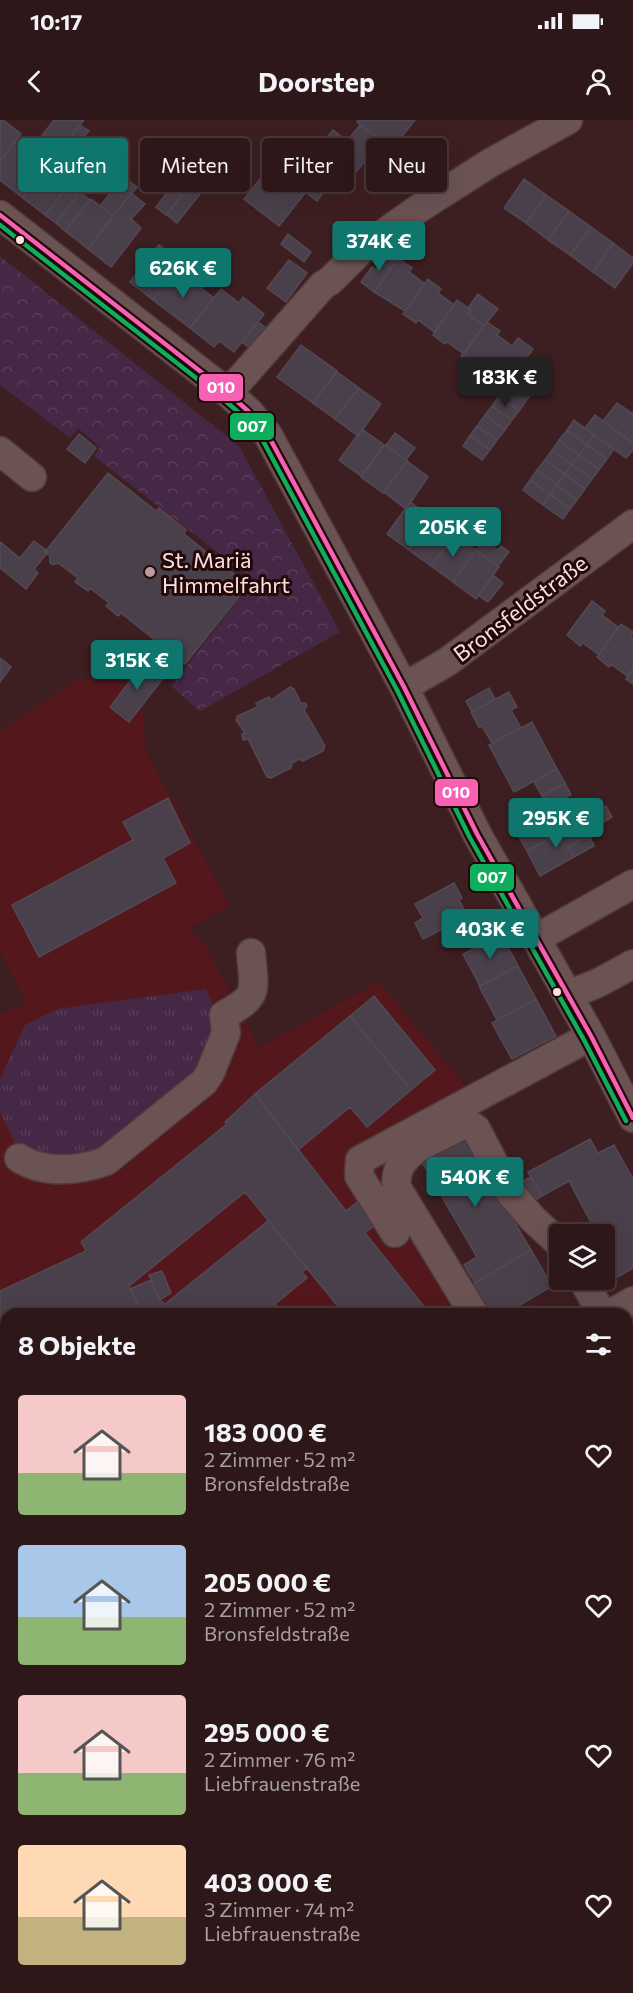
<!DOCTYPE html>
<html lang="de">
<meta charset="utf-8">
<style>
:root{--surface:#2e1719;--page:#3a2426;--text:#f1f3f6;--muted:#a79fa2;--line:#493638;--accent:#0f766e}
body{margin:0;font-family:Commissioner,sans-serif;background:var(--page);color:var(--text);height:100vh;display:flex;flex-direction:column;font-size:22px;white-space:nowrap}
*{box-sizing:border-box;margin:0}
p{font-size:20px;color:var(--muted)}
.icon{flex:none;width:33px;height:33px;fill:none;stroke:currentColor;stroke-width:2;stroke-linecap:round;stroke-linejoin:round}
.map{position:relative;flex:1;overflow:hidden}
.side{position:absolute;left:0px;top:1188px;width:633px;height:686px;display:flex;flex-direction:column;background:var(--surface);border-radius:18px 18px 0 0;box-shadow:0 6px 24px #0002,0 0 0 2px var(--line)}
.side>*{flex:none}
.guide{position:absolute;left:18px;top:18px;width:597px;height:54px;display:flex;gap:12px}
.buttons{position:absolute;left:549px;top:1104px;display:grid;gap:12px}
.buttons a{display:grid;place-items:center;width:66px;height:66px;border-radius:6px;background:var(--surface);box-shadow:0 6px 24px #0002,0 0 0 2px var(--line);font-size:30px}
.price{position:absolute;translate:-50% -51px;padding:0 14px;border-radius:6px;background:var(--accent);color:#fff;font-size:20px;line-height:39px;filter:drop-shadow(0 2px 3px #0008)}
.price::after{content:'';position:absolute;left:50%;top:36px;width:18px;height:14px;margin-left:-9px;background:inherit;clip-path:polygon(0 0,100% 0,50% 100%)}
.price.on{background:#222;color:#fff}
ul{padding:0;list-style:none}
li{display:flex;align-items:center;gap:18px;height:150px;padding:0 18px}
li span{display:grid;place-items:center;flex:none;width:168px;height:120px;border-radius:6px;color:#555}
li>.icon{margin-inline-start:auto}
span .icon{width:72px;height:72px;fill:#fffc;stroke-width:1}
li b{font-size:26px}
h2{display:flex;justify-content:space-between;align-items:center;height:72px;padding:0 18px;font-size:26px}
.chip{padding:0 21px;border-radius:6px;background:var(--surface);box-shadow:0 6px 24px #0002,0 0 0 2px var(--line);font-size:21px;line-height:54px}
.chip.on{background:var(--accent);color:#fff}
.status{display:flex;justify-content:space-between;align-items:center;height:42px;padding:0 30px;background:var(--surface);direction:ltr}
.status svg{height:16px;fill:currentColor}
header{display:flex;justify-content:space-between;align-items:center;height:78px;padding:0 18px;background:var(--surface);font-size:27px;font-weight:700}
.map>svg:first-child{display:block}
</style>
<div class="status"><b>10:17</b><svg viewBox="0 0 49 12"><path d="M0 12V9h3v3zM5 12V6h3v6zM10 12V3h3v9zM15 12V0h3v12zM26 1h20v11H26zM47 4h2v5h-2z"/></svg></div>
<header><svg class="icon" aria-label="back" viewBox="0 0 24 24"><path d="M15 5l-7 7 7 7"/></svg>Doorstep<svg class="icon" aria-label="person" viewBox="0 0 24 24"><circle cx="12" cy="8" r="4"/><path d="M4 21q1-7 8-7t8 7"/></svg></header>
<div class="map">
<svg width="633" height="1873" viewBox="0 0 633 1873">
<defs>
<pattern id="grass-tufts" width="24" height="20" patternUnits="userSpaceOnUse" patternTransform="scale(1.5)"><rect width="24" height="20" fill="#452846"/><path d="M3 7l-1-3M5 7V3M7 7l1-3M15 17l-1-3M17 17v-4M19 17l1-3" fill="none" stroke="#583d58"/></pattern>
<pattern id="forest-crowns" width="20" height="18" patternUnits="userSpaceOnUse" patternTransform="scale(1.5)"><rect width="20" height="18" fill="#452846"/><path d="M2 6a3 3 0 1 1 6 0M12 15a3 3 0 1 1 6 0" fill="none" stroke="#583d58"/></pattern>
</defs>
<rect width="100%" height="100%" fill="#3e1f21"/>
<path fill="#54171c" d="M79 558 120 562 143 592 145 630 230 786 188 808 203 822 251 910 258 928 379 862 471 972 366 1026 464 1194H6V1451L0 1453V894L26 884 0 831V611Z
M424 1868H568L571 1873H427Z"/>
<path fill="url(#grass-tufts)" d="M206 869 219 900 208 943 102 1035H21L0 992V959L25 905 57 889Z"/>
<path fill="url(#forest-crowns)" d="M0 136 239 326 340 512 200 591 171 566 253 460 94 336 100 327 78 308 70 318 0 265Z"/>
<path fill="#4a404b" stroke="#524954" stroke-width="1.5" d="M0 0H3L21 14 0 41Z
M54 0H84L48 45 36 36 39 31 34 26Z
M358 0H415L392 29 357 2Z
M80 5 89 11 79 23 71 16Z
M360 5 381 20 354 55 319 27 333 10 347 21Z
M71 16 84 27 64 52H62L59 55 70 64 45 95 23 78Z
M306 18 344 46 317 81 281 53Z
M16 20 48 45 23 78 0 60V41Z
M271 45 306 72 279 106 244 79Z
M186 49 197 57 181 76 171 67Z
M123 56 137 67 113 96 100 86Z
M524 59 546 75 526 103 504 88Z
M70 64 80 72 56 103 45 95Z
M190 65 201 73 177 103 167 95Z
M171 67 181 76 166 95 156 87Z
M80 72 90 80 65 111 56 103Z
M131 73 145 84 131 99 141 108 111 147 88 129Z
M546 75 569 91 548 120 526 103Z
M91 79 113 96 88 129 65 111Z
M569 91 591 107 570 135 548 120Z
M591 107 613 123 593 152 570 135Z
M288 114 311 132 304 142 281 124Z
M613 123 633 138V143L615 168 593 152Z
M159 125 170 133 167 137 179 146 153 180 130 162Z
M389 131 398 138 374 172 361 162 372 147 376 150Z
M398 138 412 148 409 152 425 164 405 191 374 172Z
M289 140 307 153 286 182 267 168Z
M177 149 214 178 190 208 153 180Z
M428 159 441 169 438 173 454 185 434 212 418 200 416 203 403 194Z
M221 169 239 183 243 177 264 194 234 232 219 221 214 227 190 208Z
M478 174 498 189 484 206 468 194 471 190 468 188Z
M457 180 471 190 468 194 484 206 464 234 447 222 445 224 433 215Z
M258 202 266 208 251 229 242 222Z
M487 202 500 211 497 215 512 226 518 218 533 229 505 268 490 257 492 254 477 243 475 246 461 236Z
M301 225 337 251 313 283 277 257Z
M337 252 359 268 335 299 313 283Z
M514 256 534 270 526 281 506 266Z
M506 266 526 281 519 291 499 276Z
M359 268 381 284 358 316 335 299Z
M499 276 519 291 512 300 492 286Z
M617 283 632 293 633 292V323L603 301Z
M492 286 512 300 505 310 485 295Z
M485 295 505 310 497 320 477 306Z
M595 295 633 323V330L626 338 585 308Z
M574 300 594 315 587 325 567 310Z
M477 306 497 320 490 330 470 315Z
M362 309 384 325 361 356 339 340Z
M567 310 587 325 579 335 559 320Z
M395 313 415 328 406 340 386 325Z
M79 314 96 328 85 343 67 329Z
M470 315 490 330 482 340 463 326Z
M594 315 614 329 607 339 587 325Z
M559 320 579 335 572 345 552 330Z
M385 325 407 341 383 373 361 357Z
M587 325 607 339 599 350 579 335Z
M552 330 572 345 565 354 545 340Z
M579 335 599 350 592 359 572 345Z
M545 340 565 354 557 365 537 350Z
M407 341 428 357 406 389 384 372Z
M572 345 592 359 585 369 565 354Z
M537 350 557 365 550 374 530 360Z
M108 353 156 391 159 388 186 410 184 414 248 465 185 544 121 493 118 496 106 486 109 483 90 468 88 471 75 462 78 458 58 443 53 445 50 443V436L45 432Z
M565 354 585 369 577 380 557 365Z
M530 360 550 374 543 385 523 370Z
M557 365 577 380 570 389 550 374Z
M550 374 570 389 563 399 543 385Z
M410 382 432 398 409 430 387 414Z
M432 398 454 415 431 446 409 430Z
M454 415 476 430 453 462 431 446Z
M484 420 498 430 501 426 509 432 498 446 476 430Z
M34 421 46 430 47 433 34 449 38 453 26 469 0 448V422L20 438Z
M476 430 499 447 476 479 453 462Z
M493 455 503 463 488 482 478 475Z
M592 481 605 491 602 495 618 507 599 535 583 523 580 526 567 515Z
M621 504 633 512 631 517 633 518V549L627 556 611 544 609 547 597 537Z
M0 538 11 547 0 562Z
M145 541 165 556 129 602 110 587Z
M633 549V564L626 559Z
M290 567 294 569 301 583H305L307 586 304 590 325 626 323 631 303 641 299 639 292 643 291 648 271 658 267 657 248 619 243 620 242 614 245 613 236 600 237 596 258 587 256 583 269 577 271 580Z
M489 568 495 579 472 592 466 581Z
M509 572 517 587 511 590 521 608 492 623 482 606 479 607 471 592Z
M532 602 557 649 514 672 489 625Z
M557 649 565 663 542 676 534 662Z
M565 663 571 675 547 686 542 676Z
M168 678 190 723 163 738 176 763 39 837 12 785 133 720 123 702Z
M562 678 577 704 527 731 513 706Z
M606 686 612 697 587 712 581 701Z
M581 701 588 715 568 727 574 737 540 756 527 731Z
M589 715 594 726 574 737 568 727Z
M454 763 462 778 459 780 468 796 423 819 415 803 423 798 415 784Z
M501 814 518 846 480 866 463 834Z
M518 846 536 879 497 900 479 866Z
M374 876 435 950 411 970 350 896Z
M536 879 556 916 512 939 492 903Z
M350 896 411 970 367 1007 350 987 298 1030 255 974Z
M255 974 346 1091 363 1077 381 1100 365 1113 430 1194H344L245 1072 129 1166 142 1194H6V1299L0 1302V1171L86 1131 81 1122 227 1004 225 1002Z
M462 1014 531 1130 475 1163 464 1145 477 1137 420 1039Z
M590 1019 598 1033 614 1025 633 1059V1148L607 1163 604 1158V1114H597L569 1061 542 1076 528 1052Z
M531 1057 542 1076 530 1083 519 1063Z
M268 1101 307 1148 302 1152 307 1158 275 1184 282 1192 280 1194H142L130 1169 151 1160 160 1180 165 1184Z
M531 1130 552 1166 505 1194H486L470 1166Z
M162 1151 171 1173 160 1180 149 1155Z
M633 1219V1239L627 1230V1222Z
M627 1230 633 1239V1259L627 1263Z
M627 1269 633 1277V1303L627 1296Z
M627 1296 633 1303V1323L627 1327Z
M6 1380V1409L0 1412V1383Z
M6 1548V1605L0 1606V1551Z
M633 1597V1627L627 1616V1600Z
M6 1605V1656L0 1646V1606Z
M627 1768 633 1779V1797L627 1801Z
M478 1868H555L558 1872 479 1873Z
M610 1868H625L628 1872 600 1873Z"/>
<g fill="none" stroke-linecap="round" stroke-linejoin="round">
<g stroke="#513a3b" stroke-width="31">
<path id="minor" d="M0 95 228 273 249 292 268 315 404 567 477 714 591 916 633 998
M228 273 323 165 330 161 362 129 418 89 490 43 568 0
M0 331 32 357
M404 567 447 542 633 404
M537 818 633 764
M568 875 598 863 633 844
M19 1038C43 1054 80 1051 106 1041L204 962 210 953 226 913 224 895C260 875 254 872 251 833
M395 1113 359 1056 360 1040 591 916
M583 1160 602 1194
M474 1194 397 1068C391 1032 434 1021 460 1006L470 1005 476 1009 508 1070 533 1099 560 1124
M610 1194 633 1181
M0 1493 6 1491
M0 1822 2 1826 6 1823"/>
</g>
<use href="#minor" stroke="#6b5354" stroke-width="28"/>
<g stroke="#21090a" stroke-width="9">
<path id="bus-1" d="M0 95 228 273 249 292 268 315 404 567 477 714 591 916 633 998"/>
</g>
<g stroke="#21090a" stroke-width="9">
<path id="bus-2" d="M0 105 223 279 244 297 262 319 397 570 470 718 584 920 626 1001"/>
</g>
<use href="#bus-1" stroke="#f860b3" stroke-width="4.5"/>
<use href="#bus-2" stroke="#0daf5c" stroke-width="4.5"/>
</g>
<g fill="#ffe0df" stroke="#21090a" stroke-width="2">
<circle cx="20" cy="120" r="5"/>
<circle cx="557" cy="872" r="5"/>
</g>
<circle fill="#bb9c9c" stroke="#21090a" stroke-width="2" cx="150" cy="452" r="6"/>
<g text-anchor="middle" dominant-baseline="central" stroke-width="6" stroke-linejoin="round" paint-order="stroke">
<g font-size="22" fill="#ffe0df" stroke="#21090a" text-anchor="start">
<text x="162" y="439">St. Mariä<tspan x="162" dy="25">Himmelfahrt</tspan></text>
</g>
<g font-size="22" fill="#ffe0df" stroke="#21090a">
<text transform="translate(520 488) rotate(-37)">Bronsfeldstraße</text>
</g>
</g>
<g stroke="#21090a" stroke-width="2">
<rect x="198" y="253" width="46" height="29" rx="6" fill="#f860b3"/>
<rect x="229" y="292" width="46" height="29" rx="6" fill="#0daf5c"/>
<rect x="434" y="658" width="45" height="29" rx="6" fill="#f860b3"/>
<rect x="469" y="743" width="46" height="29" rx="6" fill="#0daf5c"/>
</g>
<g font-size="16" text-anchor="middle" font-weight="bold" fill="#fff">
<text x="221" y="273">010</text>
<text x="252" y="312">007</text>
<text x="456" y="678">010</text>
<text x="492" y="763">007</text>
</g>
</svg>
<div class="buttons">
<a><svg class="icon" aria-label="layers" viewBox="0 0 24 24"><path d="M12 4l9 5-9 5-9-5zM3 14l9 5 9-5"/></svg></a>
</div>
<b class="price" style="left:379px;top:152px">374K €</b>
<b class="price" style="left:183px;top:179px">626K €</b>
<b class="price on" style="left:505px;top:288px">183K €</b>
<b class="price" style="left:453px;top:438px">205K €</b>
<b class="price" style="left:137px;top:571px">315K €</b>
<b class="price" style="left:556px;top:729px">295K €</b>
<b class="price" style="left:490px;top:840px">403K €</b>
<b class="price" style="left:475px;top:1088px">540K €</b>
<div class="guide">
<a class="chip on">Kaufen</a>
<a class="chip">Mieten</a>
<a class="chip">Filter</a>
<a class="chip">Neu</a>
</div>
<section class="side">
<h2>8 Objekte<svg class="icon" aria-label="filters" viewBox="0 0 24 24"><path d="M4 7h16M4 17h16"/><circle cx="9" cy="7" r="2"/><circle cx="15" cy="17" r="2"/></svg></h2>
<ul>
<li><span style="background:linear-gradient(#f6c9c9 65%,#8fb573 0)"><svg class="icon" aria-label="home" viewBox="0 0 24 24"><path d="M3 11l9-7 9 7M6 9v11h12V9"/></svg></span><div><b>183 000 €</b><p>2 Zimmer · 52 m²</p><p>Bronsfeldstraße</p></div><svg class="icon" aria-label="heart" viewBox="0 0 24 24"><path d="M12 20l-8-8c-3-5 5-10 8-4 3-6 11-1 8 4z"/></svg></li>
<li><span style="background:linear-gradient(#a9c7e8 60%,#8fb573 0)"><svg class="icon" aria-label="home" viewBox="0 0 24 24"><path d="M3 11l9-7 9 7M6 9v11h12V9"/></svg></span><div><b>205 000 €</b><p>2 Zimmer · 52 m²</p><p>Bronsfeldstraße</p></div><svg class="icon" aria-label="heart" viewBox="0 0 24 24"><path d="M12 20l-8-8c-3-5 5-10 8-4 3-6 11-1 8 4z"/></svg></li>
<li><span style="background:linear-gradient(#f6c9c9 65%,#8fb573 0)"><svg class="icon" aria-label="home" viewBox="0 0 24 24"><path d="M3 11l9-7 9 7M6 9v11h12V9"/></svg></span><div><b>295 000 €</b><p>2 Zimmer · 76 m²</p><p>Liebfrauenstraße</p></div><svg class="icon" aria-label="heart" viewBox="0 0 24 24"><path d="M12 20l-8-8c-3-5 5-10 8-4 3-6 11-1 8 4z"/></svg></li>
<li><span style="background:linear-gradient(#ffd9b3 60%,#c2b280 0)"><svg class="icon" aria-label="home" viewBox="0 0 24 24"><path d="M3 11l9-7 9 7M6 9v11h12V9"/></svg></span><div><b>403 000 €</b><p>3 Zimmer · 74 m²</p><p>Liebfrauenstraße</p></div><svg class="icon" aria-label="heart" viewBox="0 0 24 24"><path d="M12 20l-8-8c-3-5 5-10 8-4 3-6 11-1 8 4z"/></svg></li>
</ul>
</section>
</div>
